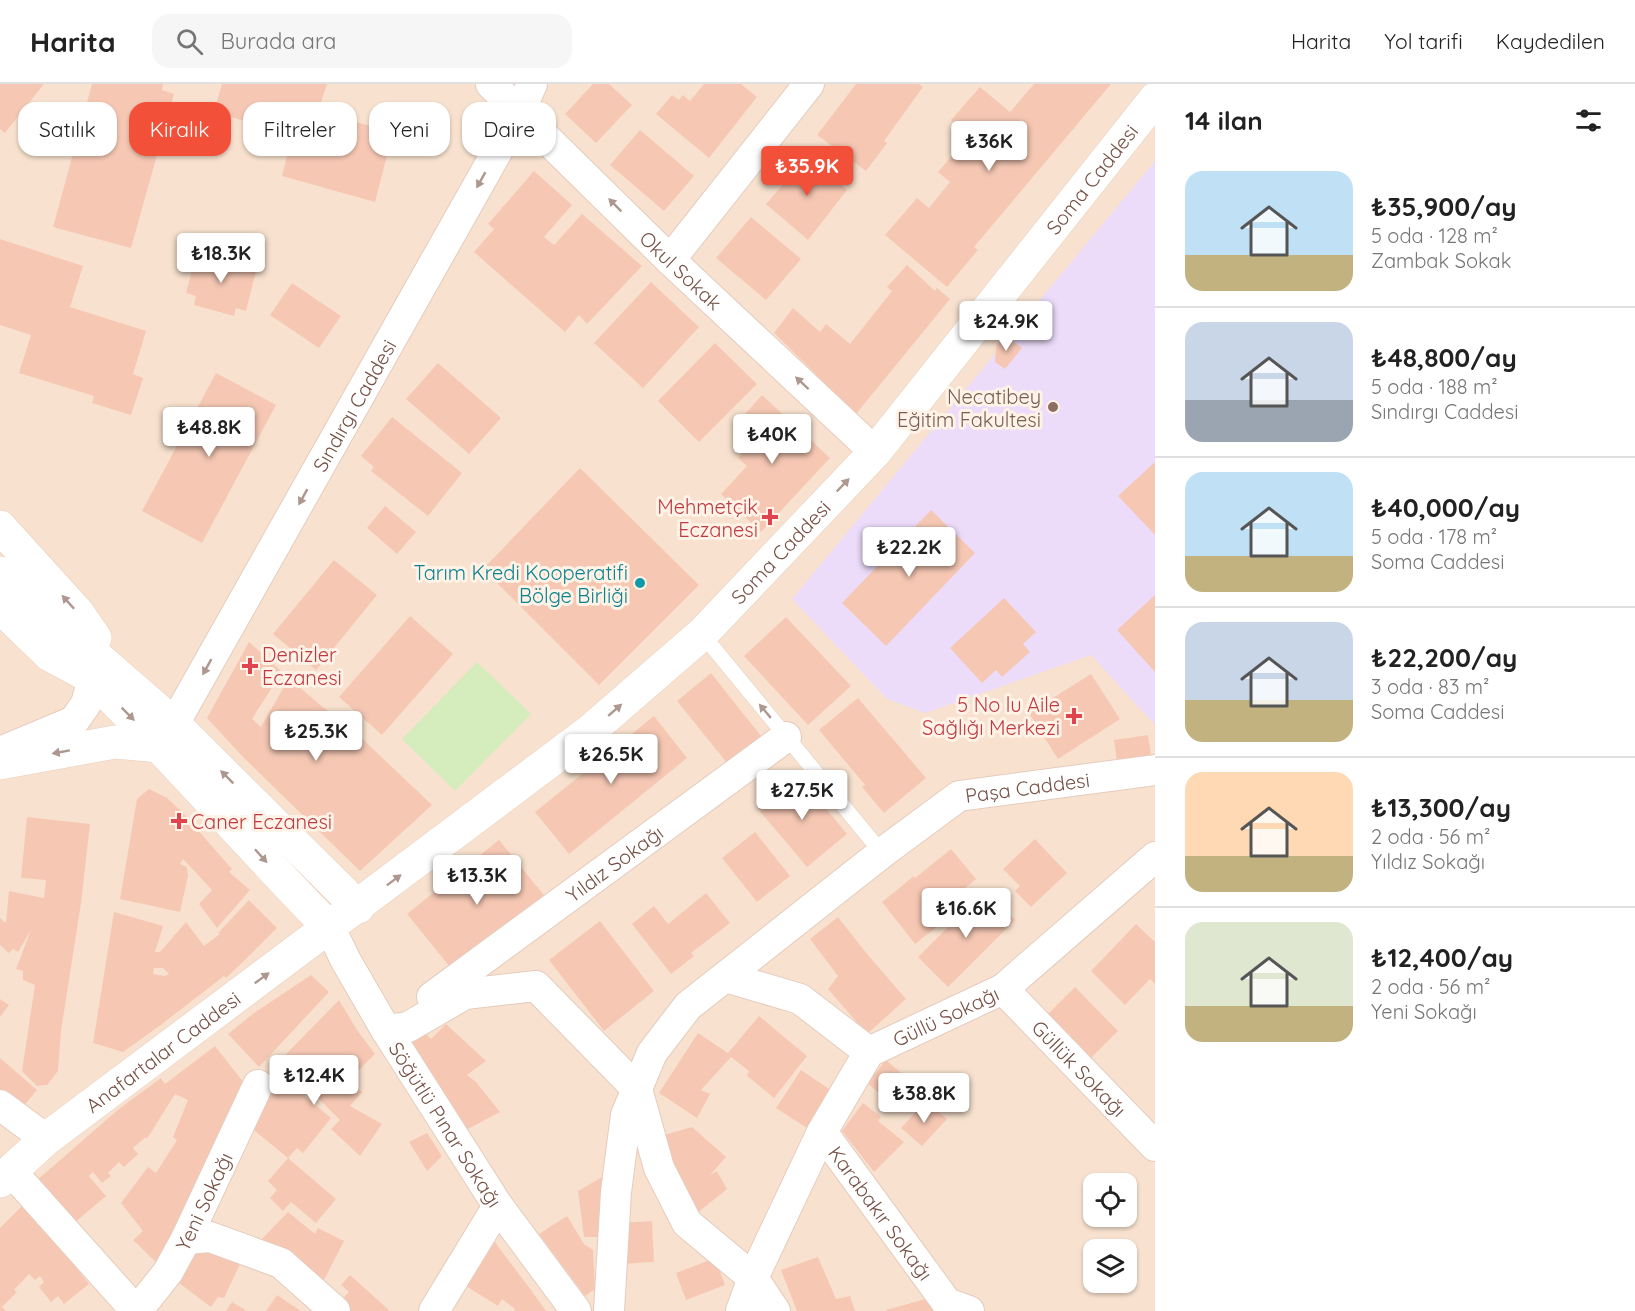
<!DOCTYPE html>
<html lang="tr">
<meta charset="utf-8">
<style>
:root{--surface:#fff;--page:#f6f6f6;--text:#222;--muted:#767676;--line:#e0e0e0;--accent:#f35039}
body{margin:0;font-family:Quicksand,sans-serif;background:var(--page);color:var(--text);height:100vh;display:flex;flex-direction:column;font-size:22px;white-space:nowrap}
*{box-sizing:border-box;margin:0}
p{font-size:20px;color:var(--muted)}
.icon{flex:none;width:33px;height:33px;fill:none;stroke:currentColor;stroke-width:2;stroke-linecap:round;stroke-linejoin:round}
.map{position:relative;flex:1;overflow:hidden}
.sheet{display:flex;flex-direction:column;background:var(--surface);width:480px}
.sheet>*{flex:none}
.banner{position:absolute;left:18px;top:18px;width:570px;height:54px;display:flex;gap:12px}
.tools{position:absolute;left:1083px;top:1089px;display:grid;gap:12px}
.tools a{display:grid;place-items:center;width:54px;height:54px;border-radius:12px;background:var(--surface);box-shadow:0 2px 4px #0004;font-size:30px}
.price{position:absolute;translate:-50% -51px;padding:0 14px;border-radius:6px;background:#fff;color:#222;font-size:20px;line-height:39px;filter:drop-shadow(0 2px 3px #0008)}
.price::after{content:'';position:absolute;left:50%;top:36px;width:18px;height:14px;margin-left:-9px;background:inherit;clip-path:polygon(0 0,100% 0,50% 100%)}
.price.on{background:var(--accent);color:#fff}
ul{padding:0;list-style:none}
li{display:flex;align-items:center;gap:18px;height:150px;padding:0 30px}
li+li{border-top:2px solid var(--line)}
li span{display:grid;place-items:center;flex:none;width:168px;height:120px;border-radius:18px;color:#555}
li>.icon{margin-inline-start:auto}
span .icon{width:72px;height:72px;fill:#fffc;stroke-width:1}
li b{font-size:26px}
h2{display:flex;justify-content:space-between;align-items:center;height:72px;padding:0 30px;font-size:26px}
.chip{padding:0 21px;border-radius:18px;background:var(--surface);box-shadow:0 2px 4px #0004;font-size:21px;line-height:54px}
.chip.on{background:var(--accent);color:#fff}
header{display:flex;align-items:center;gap:36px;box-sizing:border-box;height:84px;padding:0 30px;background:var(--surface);border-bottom:2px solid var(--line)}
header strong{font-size:28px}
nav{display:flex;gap:33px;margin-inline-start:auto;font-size:21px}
.search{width:420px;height:54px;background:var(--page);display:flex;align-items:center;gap:15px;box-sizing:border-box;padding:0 21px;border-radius:18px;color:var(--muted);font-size:22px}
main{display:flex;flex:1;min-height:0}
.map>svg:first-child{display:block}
</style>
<header>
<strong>Harita</strong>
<div class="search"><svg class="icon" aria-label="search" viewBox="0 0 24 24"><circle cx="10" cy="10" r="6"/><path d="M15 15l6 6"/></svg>Burada ara</div>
<nav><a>Harita</a><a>Yol tarifi</a><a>Kaydedilen</a></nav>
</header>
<main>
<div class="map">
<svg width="1155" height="1227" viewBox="0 0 1155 1227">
<rect width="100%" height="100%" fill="#feefdf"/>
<path fill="#f8e2cf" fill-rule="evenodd" d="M0 0H1155V1227H0ZM1094 1100H1126V1132H1094ZM1094 1166H1126V1198H1094Z"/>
<path fill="#ecdcfa" d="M1155 77V641L1091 571 925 629 887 615 792 515Z"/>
<path fill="#d5ecbc" d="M477 578 531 630 455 707 402 655Z"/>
<path fill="#f6c8b4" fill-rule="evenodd" d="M0 0H44L5 49 0 45Z
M92 0H163L162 6 174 10 131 164 53 143Z
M222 0H327L318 28 393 48 375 118 282 92 292 51 214 28Z
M593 0H609L632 21 596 59 565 30Z
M704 0H741L757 13 709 74 656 30 672 11 679 16 683 11 690 17Z
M856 0H919L923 3 884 57 887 59 866 87 817 51Z
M1034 0H1111L974 163 978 166 947 203 885 151 917 114 929 124 950 98 938 88 970 51 951 36 980 3 1010 28Z
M640 46 694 92 664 127 610 81Z
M803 70 847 106 808 156 766 120 794 88 790 85Z
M534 87 572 121 544 153 554 161 582 130 642 182 587 240 579 231 565 248 474 168 494 145 488 140Z
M751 133 801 175 766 216 716 174Z
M0 155 83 182 70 223 146 247 133 290 143 294 131 331 92 319 94 312 19 289 31 251 0 241Z
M197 167 257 183 246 227 236 224 234 232 194 221 196 212 186 209Z
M907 181 935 207 937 204 950 215 856 330 774 249 793 224 820 248 826 240 850 260 892 207 887 203Z
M651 198 699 243 643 304 594 259Z
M292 199 341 232 319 264 270 231Z
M1005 251 1022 264 1005 285 995 278 996 262Z
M715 259 757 300 699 358 658 317Z
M438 279 501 334 469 370 406 315Z
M216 289 276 321 202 459 142 427Z
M762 311 830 374 761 448 721 410 747 382 738 374 754 356 736 340Z
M392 333 462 389 428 432 371 387 374 383 361 372Z
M1155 378V451L1118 412Z
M580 384 699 501 599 601 483 485Z
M385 422 416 448 397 470 367 444Z
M931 426 975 469 886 562 842 519Z
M334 476 377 511 316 586 273 550Z
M1155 511V588L1117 546Z
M1004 514 1036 548 1023 560 1030 568 1002 593 996 586 982 599 950 564Z
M410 532 453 570 382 651 339 613Z
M786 533 851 602 808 641 744 572Z
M249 558 282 588 252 635 261 643 289 594 319 620 353 646 432 721 360 787 243 673 207 634Z
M711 589 761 652 727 679 677 617Z
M1091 590 1120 635 1058 675 1029 629Z
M858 614 926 694 884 729 862 703 865 701 819 646Z
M654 632 687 674 569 770 535 728Z
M1148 651 1151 671 1117 677 1114 656Z
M798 691 847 750 807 783 758 725Z
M149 705 167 714 181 727 232 785 229 788 250 806 217 844 199 820 212 806 183 775 180 780 187 783 188 792 180 828 120 815 137 715Z
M27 733 90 740 81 819 61 947 58 987 47 1001 37 1002 22 987 35 901 23 896V887L16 885 31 846 18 868 13 865 9 869 0 861V834L6 839 9 807 44 814 46 796 21 794Z
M755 748 790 792 757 818 722 774Z
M1035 755 1067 789 1031 823 1015 807 1020 802 1003 785Z
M499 756 547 815 455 889 407 830Z
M951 765 976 795 940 825 948 834 915 860 882 818 914 792 915 794Z
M984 807 1015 836 948 903 918 873Z
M706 809 730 839 691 869 694 872 671 890 632 840 654 822 668 840Z
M249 816 277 844 245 876 226 894 224 892 162 940 123 968 93 959 114 828 163 842 155 868H160L186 838 204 862 220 850 218 849ZM154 884H163L169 890 165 892 153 890Z
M838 833 867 870 906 915 867 950 828 905 838 892 810 855Z
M600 837 654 907 604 947 549 876Z
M1136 840 1155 858V900L1150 895 1125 921 1091 887Z
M311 891 329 908 259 983 228 950 254 929Z
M1075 903 1118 947 1090 975 1047 931Z
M0 915 9 921 0 933Z
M339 916 357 946 375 970 348 997 362 1008 350 1022 382 1040 360 1072 331 1045 340 1036 302 998 296 1005 331 1034 303 1069 297 1064 288 1074 336 1115 316 1139 291 1118 283 1127 270 1114 277 1106 268 1097 288 1074 250 1043 266 997 289 967Z
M759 932 807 972 774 1014 747 992 749 987 731 973 701 1006 710 1010 697 1034 659 1009 698 949 728 969Z
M446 940 486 977 467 991 476 998 500 1028 464 1047 405 961 422 946 431 955Z
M215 962 248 1004 159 1181 133 1156 143 1147 121 1119 148 1083 156 1089 177 1056 173 1053 188 1016 175 1010 147 1055 146 1053 133 1064 138 1070 124 1083 119 1078 108 1089 111 1092 102 1099 93 1088 89 1092 106 1112 73 1140 36 1097 120 1024 161 994 165 1000Z
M0 974 37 1006 18 1029 0 1014Z
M886 976 913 999 894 1021 867 999Z
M801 986 832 1007 807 1044 776 1024Z
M926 1017 947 1035 922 1062 901 1044Z
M863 1019 881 1033 878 1037 904 1058 874 1088 842 1047Z
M692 1043 726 1073 710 1091 717 1087 727 1105 695 1131 683 1109 664 1051Z
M427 1049 442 1072 427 1087 409 1058Z
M604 1092 607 1153H584L578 1107Z
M25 1119 89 1200 64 1220 58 1212 51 1218 39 1203 44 1198 40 1192 35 1196 29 1190 14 1206 17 1208 2 1223 6 1227H0V1144Z
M288 1128 315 1150 318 1144 344 1157 324 1196 301 1187 304 1179 294 1172 258 1159Z
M567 1132 584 1160 593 1166 595 1205 585 1212 539 1150Z
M652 1137 654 1178 622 1180 620 1139Z
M491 1153 531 1206 546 1227H514L515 1225 502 1215 498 1222 461 1199Z
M201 1163 242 1176 224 1214 218 1213 211 1223 175 1196Z
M818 1173 836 1215 850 1212 855 1227H797L781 1186Z
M715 1174 725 1201 686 1216 676 1189Z
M350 1191 390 1227H349L339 1218 349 1208 341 1201Z
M277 1211 301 1227H266Z
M929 1214 933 1227H886V1226Z
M232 1218 247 1227H226Z"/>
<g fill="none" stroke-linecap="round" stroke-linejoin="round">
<g stroke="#e5cbbd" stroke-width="16">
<path id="service" d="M702 550 882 769"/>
</g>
<g stroke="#e5cbbd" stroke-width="32">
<g id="minor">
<path id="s1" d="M491 0 670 176 875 368"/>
<path d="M670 176 809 0"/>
<path id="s2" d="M174 640 520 27 532 0"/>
<path d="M0 668 74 637 86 620 93 594"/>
<path id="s3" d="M330 844 346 877 386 946 498 1122 576 1227"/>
<path d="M726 893 800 915 869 968"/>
<path id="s4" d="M1003 905 1155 1062"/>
<path id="s5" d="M432 913 786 653"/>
<path d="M386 946 408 943 465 910 536 902 637 1005 659 1084 687 1139 753 1194 775 1227"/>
<path d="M0 1021 46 1055"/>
<path id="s6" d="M822 1048 947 1219 969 1227"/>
<path d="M11 1087 136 1227"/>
<path d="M186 1155 210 1153 281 1179 335 1227"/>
<path id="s7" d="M137 1227 168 1188 186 1155 258 1001"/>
<path d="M434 1227 498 1122"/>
<path id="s8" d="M609 1227 616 1108 626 1031 652 969 688 922 882 769 959 712 1155 686"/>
<path id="s9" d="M741 1227 753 1194 822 1048 869 968 1003 905 1155 773"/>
</g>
</g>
<g stroke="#eacbb9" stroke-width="34">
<g id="secondary">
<path d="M0 443 77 528 95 554"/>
<path d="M0 489 174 640 358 823"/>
<path d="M0 523 50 571 93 594"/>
<path d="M107 609C184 685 254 768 330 844"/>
<path d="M0 679 115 658 161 662"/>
<path id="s10" d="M0 1097 46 1055 590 647 702 550 875 368 1155 15"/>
</g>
</g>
<use href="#service" stroke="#fff" stroke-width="15"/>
<use href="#minor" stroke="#fff" stroke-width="30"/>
<use href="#secondary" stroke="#fff" stroke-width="33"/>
</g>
<defs><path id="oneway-solid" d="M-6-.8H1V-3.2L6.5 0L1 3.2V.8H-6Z" transform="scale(1.5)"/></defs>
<g fill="#ad978f">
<use href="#oneway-solid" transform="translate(481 96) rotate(119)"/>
<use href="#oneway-solid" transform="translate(615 121) rotate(-135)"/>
<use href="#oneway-solid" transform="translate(802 299) rotate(-137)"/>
<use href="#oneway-solid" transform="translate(843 401) rotate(-46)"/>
<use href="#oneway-solid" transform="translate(303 413) rotate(119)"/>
<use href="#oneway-solid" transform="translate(68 518) rotate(-132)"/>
<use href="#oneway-solid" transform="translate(207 583) rotate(119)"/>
<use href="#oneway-solid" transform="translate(615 626) rotate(-41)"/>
<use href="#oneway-solid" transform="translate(765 627) rotate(-130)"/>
<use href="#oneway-solid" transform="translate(128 630) rotate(45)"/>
<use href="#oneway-solid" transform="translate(61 668) rotate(170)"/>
<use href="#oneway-solid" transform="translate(227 693) rotate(-135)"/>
<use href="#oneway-solid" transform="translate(261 772) rotate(48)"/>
<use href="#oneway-solid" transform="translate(394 796) rotate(-37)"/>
<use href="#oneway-solid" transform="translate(262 894) rotate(-36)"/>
</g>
<circle fill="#8d6e63" stroke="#fff3e7" stroke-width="2" cx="1053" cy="323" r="6"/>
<g fill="#e0444e" stroke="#fff3e7" stroke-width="2">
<path d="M767 424h6v6h6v6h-6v6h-6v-6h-6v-6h6z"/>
<path d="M247 573h6v6h6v6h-6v6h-6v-6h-6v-6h6z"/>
<path d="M1071 623h6v6h6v6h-6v6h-6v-6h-6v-6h6z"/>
<path d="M176 728h6v6h6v6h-6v6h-6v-6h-6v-6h6z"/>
</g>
<circle fill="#0f9aa8" stroke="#fff3e7" stroke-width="2" cx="640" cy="499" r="6"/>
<g text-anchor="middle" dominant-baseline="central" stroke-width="6" stroke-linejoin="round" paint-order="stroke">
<g font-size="20" fill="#765145" stroke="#fff3e7">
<text stroke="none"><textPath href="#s10" startOffset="1490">Soma Caddesi</textPath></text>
<text stroke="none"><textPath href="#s1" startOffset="266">Okul Sokak</textPath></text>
<text stroke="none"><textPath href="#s2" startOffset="366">Sındırgı Caddesi</textPath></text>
<text stroke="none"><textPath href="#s10" startOffset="1004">Soma Caddesi</textPath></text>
<text stroke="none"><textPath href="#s8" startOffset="735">Paşa Caddesi</textPath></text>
<text stroke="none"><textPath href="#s5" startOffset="226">Yıldız Sokağı</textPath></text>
<text stroke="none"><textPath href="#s9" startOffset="374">Güllü Sokağı</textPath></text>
<text stroke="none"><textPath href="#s10" startOffset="208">Anafartalar Caddesi</textPath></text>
<text stroke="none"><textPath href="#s4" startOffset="110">Güllük Sokağı</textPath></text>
<text stroke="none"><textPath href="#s3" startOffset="228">Söğütlü Pınar Sokağı</textPath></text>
<text stroke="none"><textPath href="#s7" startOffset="129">Yeni Sokağı</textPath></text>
<text stroke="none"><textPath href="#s6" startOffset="100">Karabakır Sokağı</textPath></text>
</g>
<g font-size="20" fill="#785e54" stroke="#fff3e7" text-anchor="end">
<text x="1041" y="312">Necatibey<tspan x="1041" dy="23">Eğitim Fakultesi</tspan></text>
</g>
<g font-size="20" fill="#be3a42" stroke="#fff3e7" text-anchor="end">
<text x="758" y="422">Mehmetçik<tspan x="758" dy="23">Eczanesi</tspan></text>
<text x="262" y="570" text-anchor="start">Denizler<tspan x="262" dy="23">Eczanesi</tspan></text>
<text x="1060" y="620">5 No lu Aile<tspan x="1060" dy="23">Sağlığı Merkezi</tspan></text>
<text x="191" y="737" text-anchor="start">Caner Eczanesi</text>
</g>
<g font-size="20" fill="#0d838f" stroke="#fff3e7" text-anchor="end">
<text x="628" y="488">Tarım Kredi Kooperatifi<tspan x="628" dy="23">Bölge Birliği</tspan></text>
</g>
</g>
</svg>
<div class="tools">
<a><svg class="icon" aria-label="locate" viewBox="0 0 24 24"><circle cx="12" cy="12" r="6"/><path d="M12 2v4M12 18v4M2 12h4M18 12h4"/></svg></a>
<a><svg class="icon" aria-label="layers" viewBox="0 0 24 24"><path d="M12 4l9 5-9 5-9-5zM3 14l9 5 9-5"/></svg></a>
</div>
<b class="price" style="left:989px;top:88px">₺36K</b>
<b class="price on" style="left:807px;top:113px">₺35.9K</b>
<b class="price" style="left:221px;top:200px">₺18.3K</b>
<b class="price" style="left:1006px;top:268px">₺24.9K</b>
<b class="price" style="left:209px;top:374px">₺48.8K</b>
<b class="price" style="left:772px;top:381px">₺40K</b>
<b class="price" style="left:909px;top:494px">₺22.2K</b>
<b class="price" style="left:316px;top:678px">₺25.3K</b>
<b class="price" style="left:611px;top:701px">₺26.5K</b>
<b class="price" style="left:802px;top:737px">₺27.5K</b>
<b class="price" style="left:477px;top:822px">₺13.3K</b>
<b class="price" style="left:966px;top:855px">₺16.6K</b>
<b class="price" style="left:314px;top:1022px">₺12.4K</b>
<b class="price" style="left:924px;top:1040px">₺38.8K</b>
<div class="banner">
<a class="chip">Satılık</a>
<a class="chip on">Kiralık</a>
<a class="chip">Filtreler</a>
<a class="chip">Yeni</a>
<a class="chip">Daire</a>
</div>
</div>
<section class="sheet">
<h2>14 ilan<svg class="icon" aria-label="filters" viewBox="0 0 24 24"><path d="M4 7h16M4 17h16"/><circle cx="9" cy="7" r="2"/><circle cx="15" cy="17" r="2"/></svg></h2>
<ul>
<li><span style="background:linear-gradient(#bfe0f5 70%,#c2b280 0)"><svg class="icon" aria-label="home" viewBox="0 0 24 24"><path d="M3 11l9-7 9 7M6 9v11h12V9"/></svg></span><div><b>₺35,900/ay</b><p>5 oda · 128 m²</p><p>Zambak Sokak</p></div></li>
<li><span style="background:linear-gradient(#c9d6e8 65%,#9aa5b1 0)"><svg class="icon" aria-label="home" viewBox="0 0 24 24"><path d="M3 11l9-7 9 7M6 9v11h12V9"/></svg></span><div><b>₺48,800/ay</b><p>5 oda · 188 m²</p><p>Sındırgı Caddesi</p></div></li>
<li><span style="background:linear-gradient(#bfe0f5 70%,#c2b280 0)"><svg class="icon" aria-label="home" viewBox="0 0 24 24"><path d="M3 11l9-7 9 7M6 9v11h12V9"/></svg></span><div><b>₺40,000/ay</b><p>5 oda · 178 m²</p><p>Soma Caddesi</p></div></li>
<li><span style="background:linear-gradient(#c9d6e8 65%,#c2b280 0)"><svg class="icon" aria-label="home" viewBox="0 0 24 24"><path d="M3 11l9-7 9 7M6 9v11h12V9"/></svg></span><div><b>₺22,200/ay</b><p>3 oda · 83 m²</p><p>Soma Caddesi</p></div></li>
<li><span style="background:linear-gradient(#ffd9b3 70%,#c2b280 0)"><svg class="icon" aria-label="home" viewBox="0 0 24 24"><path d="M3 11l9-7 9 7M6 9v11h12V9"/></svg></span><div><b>₺13,300/ay</b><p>2 oda · 56 m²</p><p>Yıldız Sokağı</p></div></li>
<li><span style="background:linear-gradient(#dfe7d0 70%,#c2b280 0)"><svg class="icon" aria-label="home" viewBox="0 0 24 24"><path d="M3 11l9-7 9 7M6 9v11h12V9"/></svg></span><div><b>₺12,400/ay</b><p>2 oda · 56 m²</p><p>Yeni Sokağı</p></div></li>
</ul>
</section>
</main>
